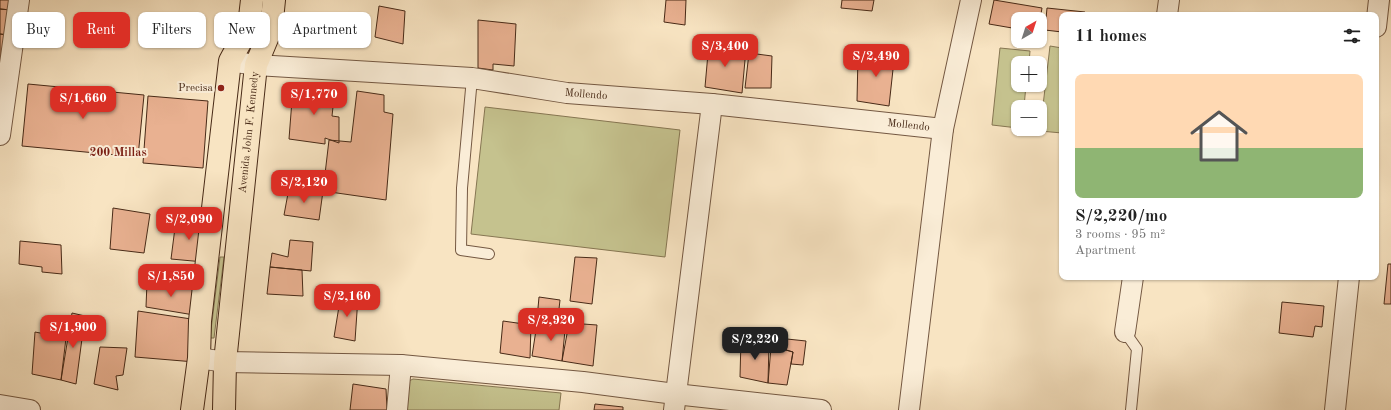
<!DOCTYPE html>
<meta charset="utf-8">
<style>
:root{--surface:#fff;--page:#f2f2f2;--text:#222;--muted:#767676;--line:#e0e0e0;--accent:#d93025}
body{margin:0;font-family:"Old Standard TT",serif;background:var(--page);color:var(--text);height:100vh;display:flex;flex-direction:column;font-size:15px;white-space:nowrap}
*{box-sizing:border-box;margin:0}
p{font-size:13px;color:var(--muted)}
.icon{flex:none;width:22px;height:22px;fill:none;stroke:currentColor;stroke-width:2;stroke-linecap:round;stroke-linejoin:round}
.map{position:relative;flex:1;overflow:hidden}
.panel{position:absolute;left:1059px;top:12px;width:320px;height:268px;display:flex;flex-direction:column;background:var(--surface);border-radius:8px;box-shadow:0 1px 3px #0004}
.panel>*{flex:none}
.banner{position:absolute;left:12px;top:12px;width:380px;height:36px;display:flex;gap:8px}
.needle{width:26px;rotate:39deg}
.fabs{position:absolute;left:1011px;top:12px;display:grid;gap:8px}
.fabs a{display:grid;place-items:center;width:36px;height:36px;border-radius:8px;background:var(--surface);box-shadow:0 1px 3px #0004;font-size:20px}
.price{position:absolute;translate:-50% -34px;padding:0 9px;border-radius:8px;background:var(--accent);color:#fff;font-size:13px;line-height:26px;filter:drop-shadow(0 1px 2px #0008)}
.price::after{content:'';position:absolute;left:50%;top:24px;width:12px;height:9px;margin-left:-6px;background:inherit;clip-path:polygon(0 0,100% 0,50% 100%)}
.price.on{background:#222;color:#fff}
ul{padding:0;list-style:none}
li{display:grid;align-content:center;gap:8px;height:212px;padding:0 16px}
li+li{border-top:1px solid var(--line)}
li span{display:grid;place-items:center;height:124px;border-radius:8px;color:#555}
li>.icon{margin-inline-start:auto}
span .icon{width:72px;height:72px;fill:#fffc;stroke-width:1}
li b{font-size:17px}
h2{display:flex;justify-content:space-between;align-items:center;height:48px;padding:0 16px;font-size:17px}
.pill{padding:0 14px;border-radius:8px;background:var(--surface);box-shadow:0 1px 3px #0004;font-size:14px;line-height:36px}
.pill.on{background:var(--accent);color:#fff}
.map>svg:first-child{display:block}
</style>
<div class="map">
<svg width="1391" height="410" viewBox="0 0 1391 410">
<rect width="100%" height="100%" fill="#f8e4c2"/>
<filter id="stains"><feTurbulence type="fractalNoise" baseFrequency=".005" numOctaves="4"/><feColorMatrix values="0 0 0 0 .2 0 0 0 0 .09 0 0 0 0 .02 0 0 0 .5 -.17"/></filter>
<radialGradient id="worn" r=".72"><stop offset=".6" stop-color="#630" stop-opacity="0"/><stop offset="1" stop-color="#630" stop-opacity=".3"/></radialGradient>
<path fill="#c5c28e" stroke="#867652" d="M1050 46 1062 48V133L1040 131Z
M1000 48 1030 51 1029 63H1018V85H1026L1024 107H1018V128L992 125Z
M485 107 680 130 665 257 471 234Z
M220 257H224L214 338H210Z
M413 379 561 393 559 410H407V382Z"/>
<path fill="#e9b191" stroke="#482a17" d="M0 0H12L11 10 0 9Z
M666 0H686L685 25 664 22Z
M842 0H874L872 11 841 8Z
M994 0 1042 8 1040 20V19H1018V29L989 24Z
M379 6 405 11 403 44 375 37Z
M1047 8 1085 12 1084 15H1062V32L1045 30Z
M0 9 11 10 8 35 0 34Z
M478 20 516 24 514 66 493 64V70L478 68Z
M0 34 8 35 5 58H0Z
M709 42 746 49 742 93 705 87Z
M882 47 895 51 889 106 857 101 858 55 881 60Z
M749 53 772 56 771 88H745Z
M28 84 144 95 138 157 22 146Z
M293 87 335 89 332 116 339 117V143L325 138V144L289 139Z
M357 91 384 95V112L393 114 386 200 323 191 329 140 351 142Z
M148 96 208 101 203 168 143 163Z
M289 188 323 191 319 220 284 215Z
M113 208 150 214 144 253 110 249Z
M176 220 207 224 204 262 171 259Z
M290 240 313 242 311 271 270 267 272 253 288 257Z
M20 241 61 245 62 274 42 272V267L19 264Z
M575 257 597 258 592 304 570 301Z
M1388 264H1391V304H1384Z
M270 267 302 270 303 296 267 294Z
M147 282 196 287 194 315 146 307Z
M341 294 358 297 355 341 334 337Z
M539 297 560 300 559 309H553L552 333 536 330Z
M1282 302 1324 306 1322 327 1315 326 1313 337 1279 333Z
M138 311 198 320 195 362 135 357Z
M72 313 85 316 76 384 61 380Z
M553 319 566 320 562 361 532 356 536 330 552 333Z
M503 321 531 325 530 358 500 353Z
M569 323 597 325 593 366 562 361Z
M35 332 66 338 61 380 32 374Z
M772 335 787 336 786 350 793 352 787 385 768 383Z
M741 339 769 343 768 383 740 377Z
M787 339 806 341 803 365 791 364 793 352 786 350Z
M100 347 127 348 123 375 116 376 118 390 94 384Z
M353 384 386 389 387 410H350Z
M595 404 623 407V410H594Z"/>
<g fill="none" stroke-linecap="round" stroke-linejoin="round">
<g stroke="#745842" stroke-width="12">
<path id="service" d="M472 78 462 188 461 250 489 254
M1125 332 1137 349 1131 410"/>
</g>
<g stroke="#745842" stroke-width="22">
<g id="minor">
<path d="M1167 15 1169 0"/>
<path d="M1376 27 1379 0"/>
<path id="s1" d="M230 61 256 65 472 78 567 93 712 104 943 129"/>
<path d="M0 135 19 0"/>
<path d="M1125 332 1133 277"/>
<path d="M199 358 225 362 401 365 583 382 675 394 821 410"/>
<path d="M0 405 30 410"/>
<path d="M397 410 401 365"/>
<path d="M674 410 712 104"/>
<path d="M909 410 943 129 971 0"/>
<path d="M1335 410 1349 277"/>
</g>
</g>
<g stroke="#482a17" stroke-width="24">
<g id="primary">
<path d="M192 410 199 358 200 321 230 61 249 26 252 0"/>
<path id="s2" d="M224 410 225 362 256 65 271 29 274 0"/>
</g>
</g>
<use href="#service" stroke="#faedd7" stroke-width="10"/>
<use href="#minor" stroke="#faedd7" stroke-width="20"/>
<use href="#primary" stroke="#f8e4c2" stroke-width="22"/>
</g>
<circle fill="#8f2418" stroke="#faedd7" stroke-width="1.5" cx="221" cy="88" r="4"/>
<g text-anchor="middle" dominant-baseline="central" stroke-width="4" stroke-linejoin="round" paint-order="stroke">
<g font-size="11" fill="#482a17" stroke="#faedd7" text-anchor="end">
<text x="213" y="88">Precisa</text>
</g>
<g font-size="11" fill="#482a17" stroke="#faedd7">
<text stroke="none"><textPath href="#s1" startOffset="358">Mollendo</textPath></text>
<text stroke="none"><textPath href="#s1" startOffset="682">Mollendo</textPath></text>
<text stroke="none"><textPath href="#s2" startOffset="279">Avenida John F. Kennedy</textPath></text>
</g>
<g font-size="12" font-weight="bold" fill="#7a1f14" stroke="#faedd7">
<text x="118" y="153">200 Millas</text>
</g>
</g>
<rect width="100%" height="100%" filter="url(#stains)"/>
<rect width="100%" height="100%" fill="url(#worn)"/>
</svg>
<div class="fabs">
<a><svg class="needle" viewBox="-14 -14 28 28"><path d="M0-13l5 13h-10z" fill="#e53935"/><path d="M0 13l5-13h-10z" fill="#767676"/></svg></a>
<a>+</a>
<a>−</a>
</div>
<b class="price" style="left:725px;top:68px">S/3,400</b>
<b class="price" style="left:876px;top:78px">S/2,490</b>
<b class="price" style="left:314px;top:116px">S/1,770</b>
<b class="price" style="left:83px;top:120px">S/1,660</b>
<b class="price" style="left:304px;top:204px">S/2,120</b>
<b class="price" style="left:189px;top:241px">S/2,090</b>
<b class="price" style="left:171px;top:298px">S/1,850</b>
<b class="price" style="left:347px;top:318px">S/2,160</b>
<b class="price" style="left:551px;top:342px">S/2,920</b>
<b class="price" style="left:73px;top:349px">S/1,900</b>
<b class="price on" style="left:755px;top:361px">S/2,220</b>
<div class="banner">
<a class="pill">Buy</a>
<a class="pill on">Rent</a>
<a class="pill">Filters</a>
<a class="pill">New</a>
<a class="pill">Apartment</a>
</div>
<section class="panel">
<h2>11 homes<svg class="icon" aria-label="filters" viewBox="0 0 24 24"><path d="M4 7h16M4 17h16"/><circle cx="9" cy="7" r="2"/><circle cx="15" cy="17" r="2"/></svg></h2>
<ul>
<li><span style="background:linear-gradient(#ffd9b3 60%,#8fb573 0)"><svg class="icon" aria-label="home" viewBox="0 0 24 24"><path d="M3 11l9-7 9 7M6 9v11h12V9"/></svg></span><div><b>S/2,220/mo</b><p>3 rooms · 95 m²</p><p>Apartment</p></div></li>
</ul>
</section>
</div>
